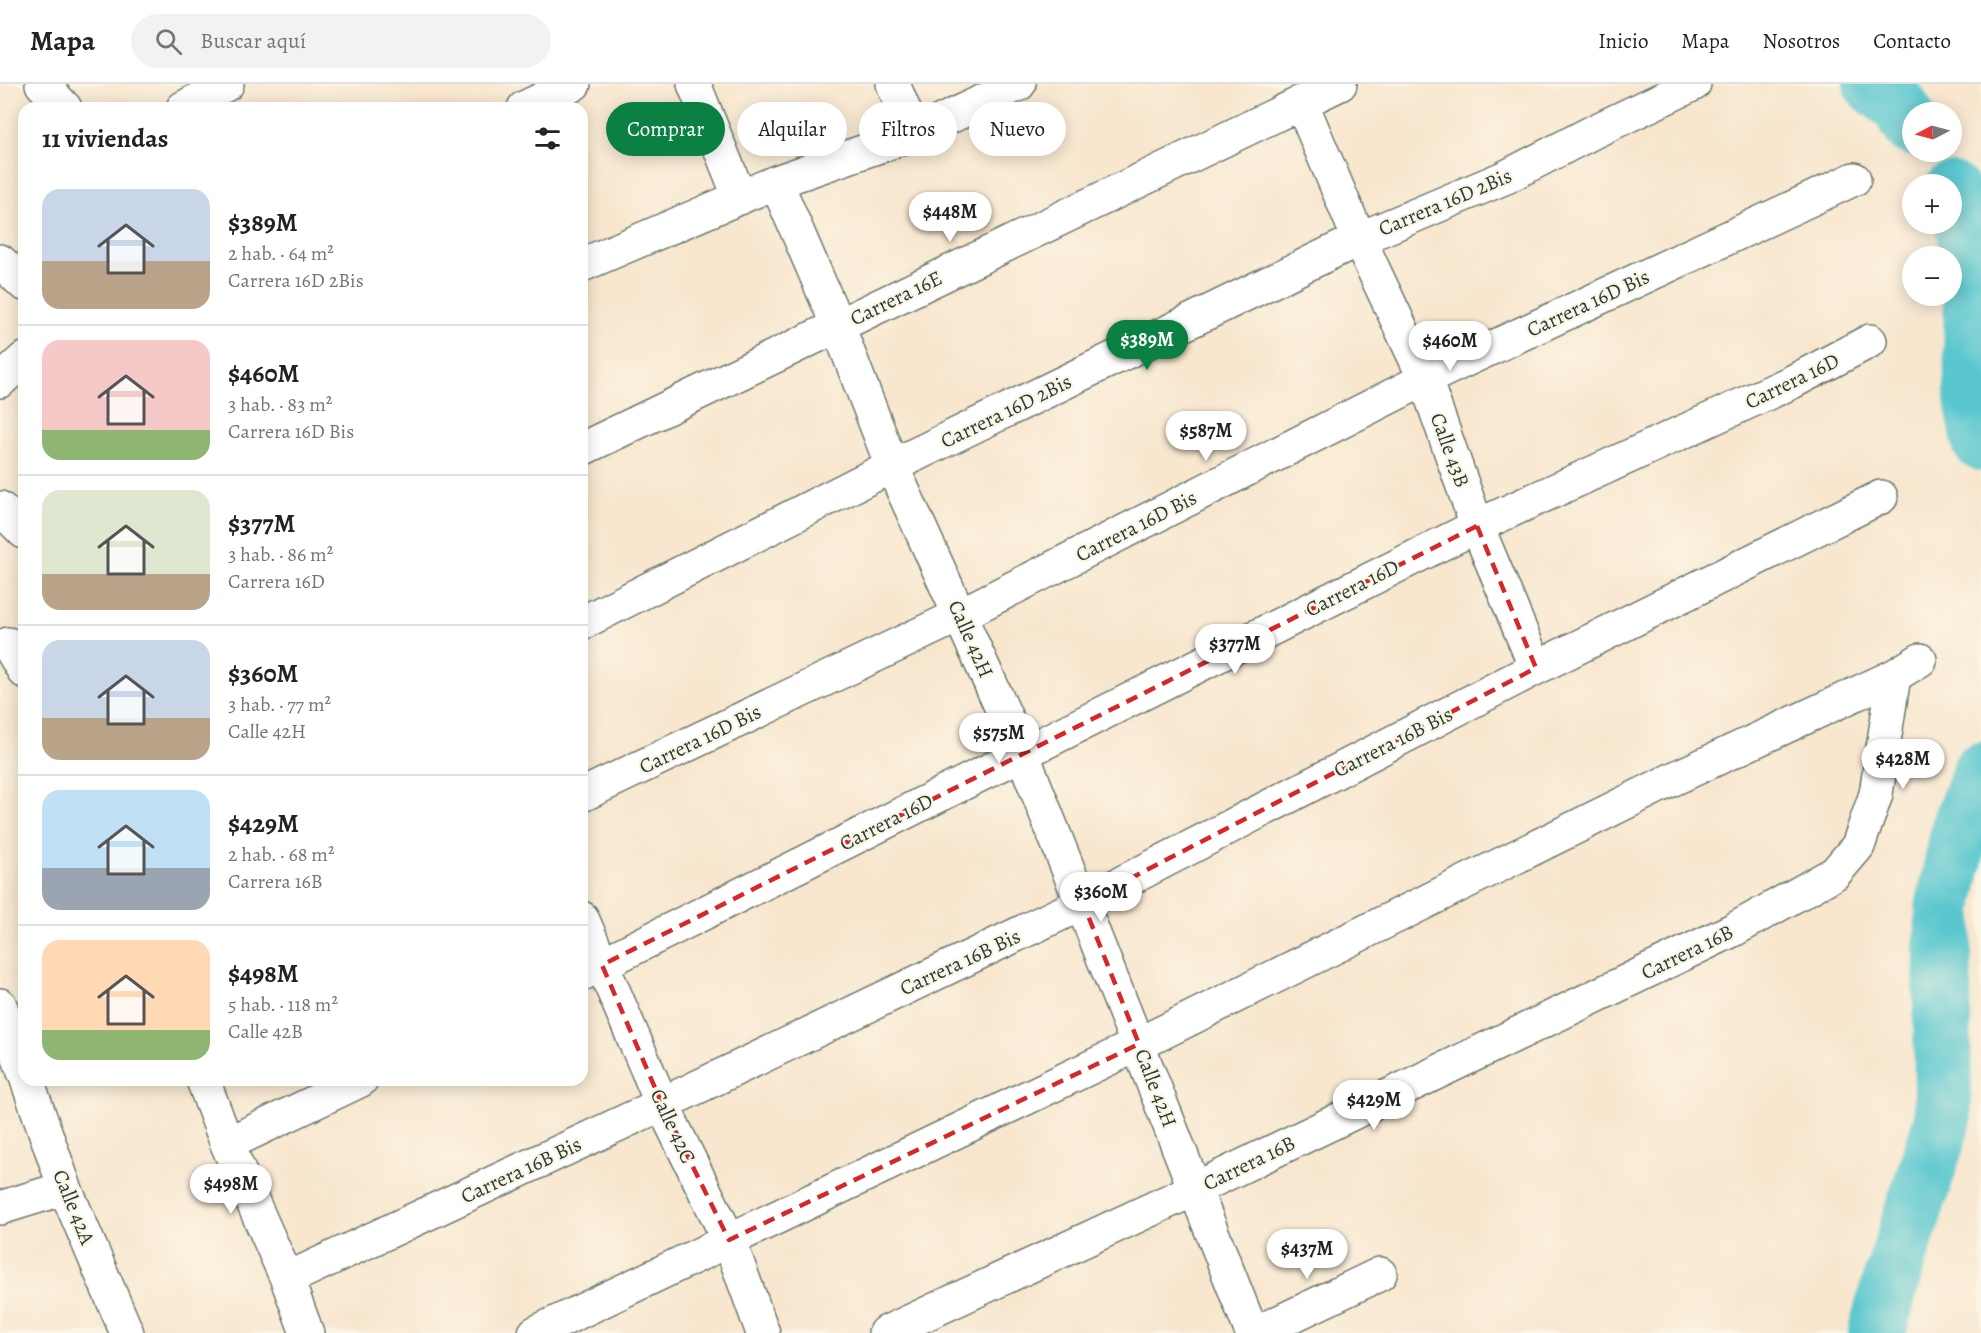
<!DOCTYPE html>
<html lang="es">
<meta charset="utf-8">
<style>
:root{--surface:#fff;--page:#f2f2f2;--text:#222;--muted:#767676;--line:#e0e0e0;--accent:#0b8043}
body{margin:0;font-family:Alegreya,serif;background:var(--page);color:var(--text);height:100vh;display:flex;flex-direction:column;font-size:22px;white-space:nowrap}
*{box-sizing:border-box;margin:0}
p{font-size:20px;color:var(--muted)}
.icon{flex:none;width:33px;height:33px;fill:none;stroke:currentColor;stroke-width:2;stroke-linecap:round;stroke-linejoin:round}
.map{position:relative;flex:1;overflow:hidden}
.panel{position:absolute;left:18px;top:18px;width:570px;height:984px;display:flex;flex-direction:column;background:var(--surface);border-radius:18px;box-shadow:0 3px 15px #0003}
.panel>*{flex:none}
.top-card{position:absolute;left:606px;top:18px;width:570px;height:54px;display:flex;gap:12px}
.needle{width:39px;rotate:264deg}
.buttons{position:absolute;left:1902px;top:18px;display:grid;gap:12px}
.buttons a{display:grid;place-items:center;width:60px;height:60px;border-radius:50%;background:var(--surface);box-shadow:0 3px 15px #0003;font-size:30px}
.price{position:absolute;translate:-50% -51px;padding:0 14px;border-radius:21px;background:#fff;color:#222;font-size:20px;line-height:39px;filter:drop-shadow(0 2px 3px #0008)}
.price::after{content:'';position:absolute;left:50%;top:36px;width:18px;height:14px;margin-left:-9px;background:inherit;clip-path:polygon(0 0,100% 0,50% 100%)}
.price.selected{background:var(--accent);color:#fff}
ul{padding:0;list-style:none}
li{display:flex;align-items:center;gap:18px;height:150px;padding:0 24px}
li+li{border-top:2px solid var(--line)}
li span{display:grid;place-items:center;flex:none;width:168px;height:120px;border-radius:18px;color:#555}
li>.icon{margin-inline-start:auto}
span .icon{width:72px;height:72px;fill:#fffc;stroke-width:1}
li b{font-size:26px}
h2{display:flex;justify-content:space-between;align-items:center;height:72px;padding:0 24px;font-size:26px}
.pill{padding:0 21px;border-radius:27px;background:var(--surface);box-shadow:0 3px 15px #0003;font-size:21px;line-height:54px}
.pill.selected{background:var(--accent);color:#fff}
header{display:flex;align-items:center;gap:36px;box-sizing:border-box;height:84px;padding:0 30px;background:var(--surface);border-bottom:2px solid var(--line)}
header strong{font-size:28px}
nav{display:flex;gap:33px;margin-inline-start:auto;font-size:21px}
.search{width:420px;height:54px;background:var(--page);display:flex;align-items:center;gap:15px;box-sizing:border-box;padding:0 21px;border-radius:33px;color:var(--muted);font-size:22px}
.map>svg:first-child{display:block}
</style>
<header>
<strong>Mapa</strong>
<div class="search"><svg class="icon" aria-label="search" viewBox="0 0 24 24"><circle cx="10" cy="10" r="6"/><path d="M15 15l6 6"/></svg>Buscar aquí</div>
<nav><a>Inicio</a><a>Mapa</a><a>Nosotros</a><a>Contacto</a></nav>
</header>
<div class="map">
<svg width="1981" height="1249" viewBox="0 0 1981 1249">
<rect width="100%" height="100%" fill="#fcf5e5"/>
<filter id="ink" filterUnits="userSpaceOnUse"><feTurbulence type="fractalNoise" baseFrequency=".0167" numOctaves="2"/><feDisplacementMap in="SourceGraphic" scale="12" xChannelSelector="R" yChannelSelector="G"/><feConvolveMatrix kernelMatrix="1 2 1 2 8 2 1 2 1" color-interpolation-filters="sRGB"/></filter>
<filter id="wash" filterUnits="userSpaceOnUse"><feTurbulence type="fractalNoise" baseFrequency=".008" numOctaves="4" result="noise"/><feDisplacementMap in="SourceGraphic" scale="24" xChannelSelector="R" yChannelSelector="G"/><feGaussianBlur stdDeviation="1.35" result="paint"/><feColorMatrix in="noise" values="0 0 0 0 0 0 0 0 0 0 0 0 0 0 0 0 0 1.4 0 .05"/><feComposite in="paint" operator="in"/></filter>
<g filter="url(#wash)">
<rect width="100%" height="100%" fill="#f8e6ce"/>
<g fill="none" stroke-linecap="round" stroke-linejoin="round">
<path stroke="#5ac7cf" stroke-width="58" d="M1872 0 1899 21 1912 43
M1952 107 1965 145 1972 207 1973 314 1981 358
M1877 1249 1889 1203 1943 1035 1942 918 1944 824 1960 743 1981 687"/>
</g>
</g>
<g filter="url(#ink)">
<g fill="none" stroke-linecap="round" stroke-linejoin="round">
<g stroke="#6b786a" stroke-width="36">
<path id="minor" d="M42 0 65 24
M694 0 740 114
M893 0 914 50
M1301 18 1359 155 1425 295 1477 442 1536 584
M183 24 227 0
M524 24 574 0
M776 98 838 242 892 382 1022 669 1252 1249
M0 177 24 200
M582 181 776 98 914 50 1019 0
M0 297 24 275
M582 365 1340 0
M0 424 24 448
M582 539 892 382 1359 155 1506 93 1595 47 1694 0
M8 560 24 587
M582 711 960 531 1425 295 1854 95
M582 834 662 1020 729 1156 763 1249
M582 890 1477 442 1792 298 1870 257
M0 921 24 988
M27 996 65 1104 127 1249
M203 996 227 1060 287 1195 307 1249
M227 1060 361 996
M0 1124 65 1104
M287 1195 662 1020 1083 819 1536 584 1881 413
M535 1249 1139 960 1671 696 1894 592 1920 576
M885 1249 1195 1105 1735 845 1835 789 1858 762 1876 710 1894 592
M1256 1249 1380 1190"/>
</g>
<use href="#minor" stroke="#fff" stroke-width="33"/>
</g>
</g>
<path fill="none" stroke="#d62828" stroke-width="4.5" stroke-dasharray="12 8" stroke-linejoin="round" d="M1477 442 1536 584 1083 819 1139 960 729 1156 662 1020 602 881Z"/>
<g text-anchor="middle" dominant-baseline="central" stroke-width="4.5" stroke-linejoin="round" paint-order="stroke">
<g font-size="21" fill="#1f3d34" stroke="#fcf5e5">
<text transform="translate(1445 118) rotate(-23)">Carrera 16D 2Bis</text>
<text transform="translate(896 214) rotate(-26)">Carrera 16E</text>
<text transform="translate(1588 219) rotate(-25)">Carrera 16D Bis</text>
<text transform="translate(1792 297) rotate(-26)">Carrera 16D</text>
<text transform="translate(1006 327) rotate(-26)">Carrera 16D 2Bis</text>
<text transform="translate(1450 366) rotate(70)">Calle 43B</text>
<text transform="translate(1136 442) rotate(-27)">Carrera 16D Bis</text>
<text transform="translate(1352 504) rotate(-27)">Carrera 16D</text>
<text transform="translate(971 555) rotate(66)">Calle 42H</text>
<text transform="translate(700 655) rotate(-26)">Carrera 16D Bis</text>
<text transform="translate(1393 658) rotate(-27)">Carrera 16B Bis</text>
<text transform="translate(886 738) rotate(-27)">Carrera 16D</text>
<text transform="translate(1687 868) rotate(-26)">Carrera 16B</text>
<text transform="translate(960 878) rotate(-25)">Carrera 16B Bis</text>
<text transform="translate(1156 1004) rotate(69)">Calle 42H</text>
<text transform="translate(673 1042) rotate(65)">Calle 42C</text>
<text transform="translate(1249 1079) rotate(-26)">Carrera 16B</text>
<text transform="translate(521 1086) rotate(-25)">Carrera 16B Bis</text>
<text transform="translate(74 1123) rotate(68)">Calle 42A</text>
</g>
</g>
</svg>
<div class="buttons">
<a><svg class="needle" viewBox="-14 -14 28 28"><path d="M0-13l5 13h-10z" fill="#e53935"/><path d="M0 13l5-13h-10z" fill="#767676"/></svg></a>
<a>+</a>
<a>−</a>
</div>
<b class="price" style="left:950px;top:159px">$448M</b>
<b class="price selected" style="left:1147px;top:287px">$389M</b>
<b class="price" style="left:1450px;top:288px">$460M</b>
<b class="price" style="left:1206px;top:378px">$587M</b>
<b class="price" style="left:1235px;top:591px">$377M</b>
<b class="price" style="left:999px;top:680px">$575M</b>
<b class="price" style="left:1903px;top:706px">$428M</b>
<b class="price" style="left:1101px;top:839px">$360M</b>
<b class="price" style="left:1374px;top:1047px">$429M</b>
<b class="price" style="left:231px;top:1131px">$498M</b>
<b class="price" style="left:1307px;top:1196px">$437M</b>
<div class="top-card">
<a class="pill selected">Comprar</a>
<a class="pill">Alquilar</a>
<a class="pill">Filtros</a>
<a class="pill">Nuevo</a>
</div>
<section class="panel">
<h2>11 viviendas<svg class="icon" aria-label="filters" viewBox="0 0 24 24"><path d="M4 7h16M4 17h16"/><circle cx="9" cy="7" r="2"/><circle cx="15" cy="17" r="2"/></svg></h2>
<ul>
<li><span style="background:linear-gradient(#c9d6e8 60%,#b9a48a 0)"><svg class="icon" aria-label="home" viewBox="0 0 24 24"><path d="M3 11l9-7 9 7M6 9v11h12V9"/></svg></span><div><b>$389M</b><p>2 hab. · 64 m²</p><p>Carrera 16D 2Bis</p></div></li>
<li><span style="background:linear-gradient(#f6c9c9 75%,#8fb573 0)"><svg class="icon" aria-label="home" viewBox="0 0 24 24"><path d="M3 11l9-7 9 7M6 9v11h12V9"/></svg></span><div><b>$460M</b><p>3 hab. · 83 m²</p><p>Carrera 16D Bis</p></div></li>
<li><span style="background:linear-gradient(#dfe7d0 70%,#b9a48a 0)"><svg class="icon" aria-label="home" viewBox="0 0 24 24"><path d="M3 11l9-7 9 7M6 9v11h12V9"/></svg></span><div><b>$377M</b><p>3 hab. · 86 m²</p><p>Carrera 16D</p></div></li>
<li><span style="background:linear-gradient(#c9d6e8 65%,#b9a48a 0)"><svg class="icon" aria-label="home" viewBox="0 0 24 24"><path d="M3 11l9-7 9 7M6 9v11h12V9"/></svg></span><div><b>$360M</b><p>3 hab. · 77 m²</p><p>Calle 42H</p></div></li>
<li><span style="background:linear-gradient(#bfe0f5 65%,#9aa5b1 0)"><svg class="icon" aria-label="home" viewBox="0 0 24 24"><path d="M3 11l9-7 9 7M6 9v11h12V9"/></svg></span><div><b>$429M</b><p>2 hab. · 68 m²</p><p>Carrera 16B</p></div></li>
<li><span style="background:linear-gradient(#ffd9b3 75%,#8fb573 0)"><svg class="icon" aria-label="home" viewBox="0 0 24 24"><path d="M3 11l9-7 9 7M6 9v11h12V9"/></svg></span><div><b>$498M</b><p>5 hab. · 118 m²</p><p>Calle 42B</p></div></li>
</ul>
</section>
</div>
